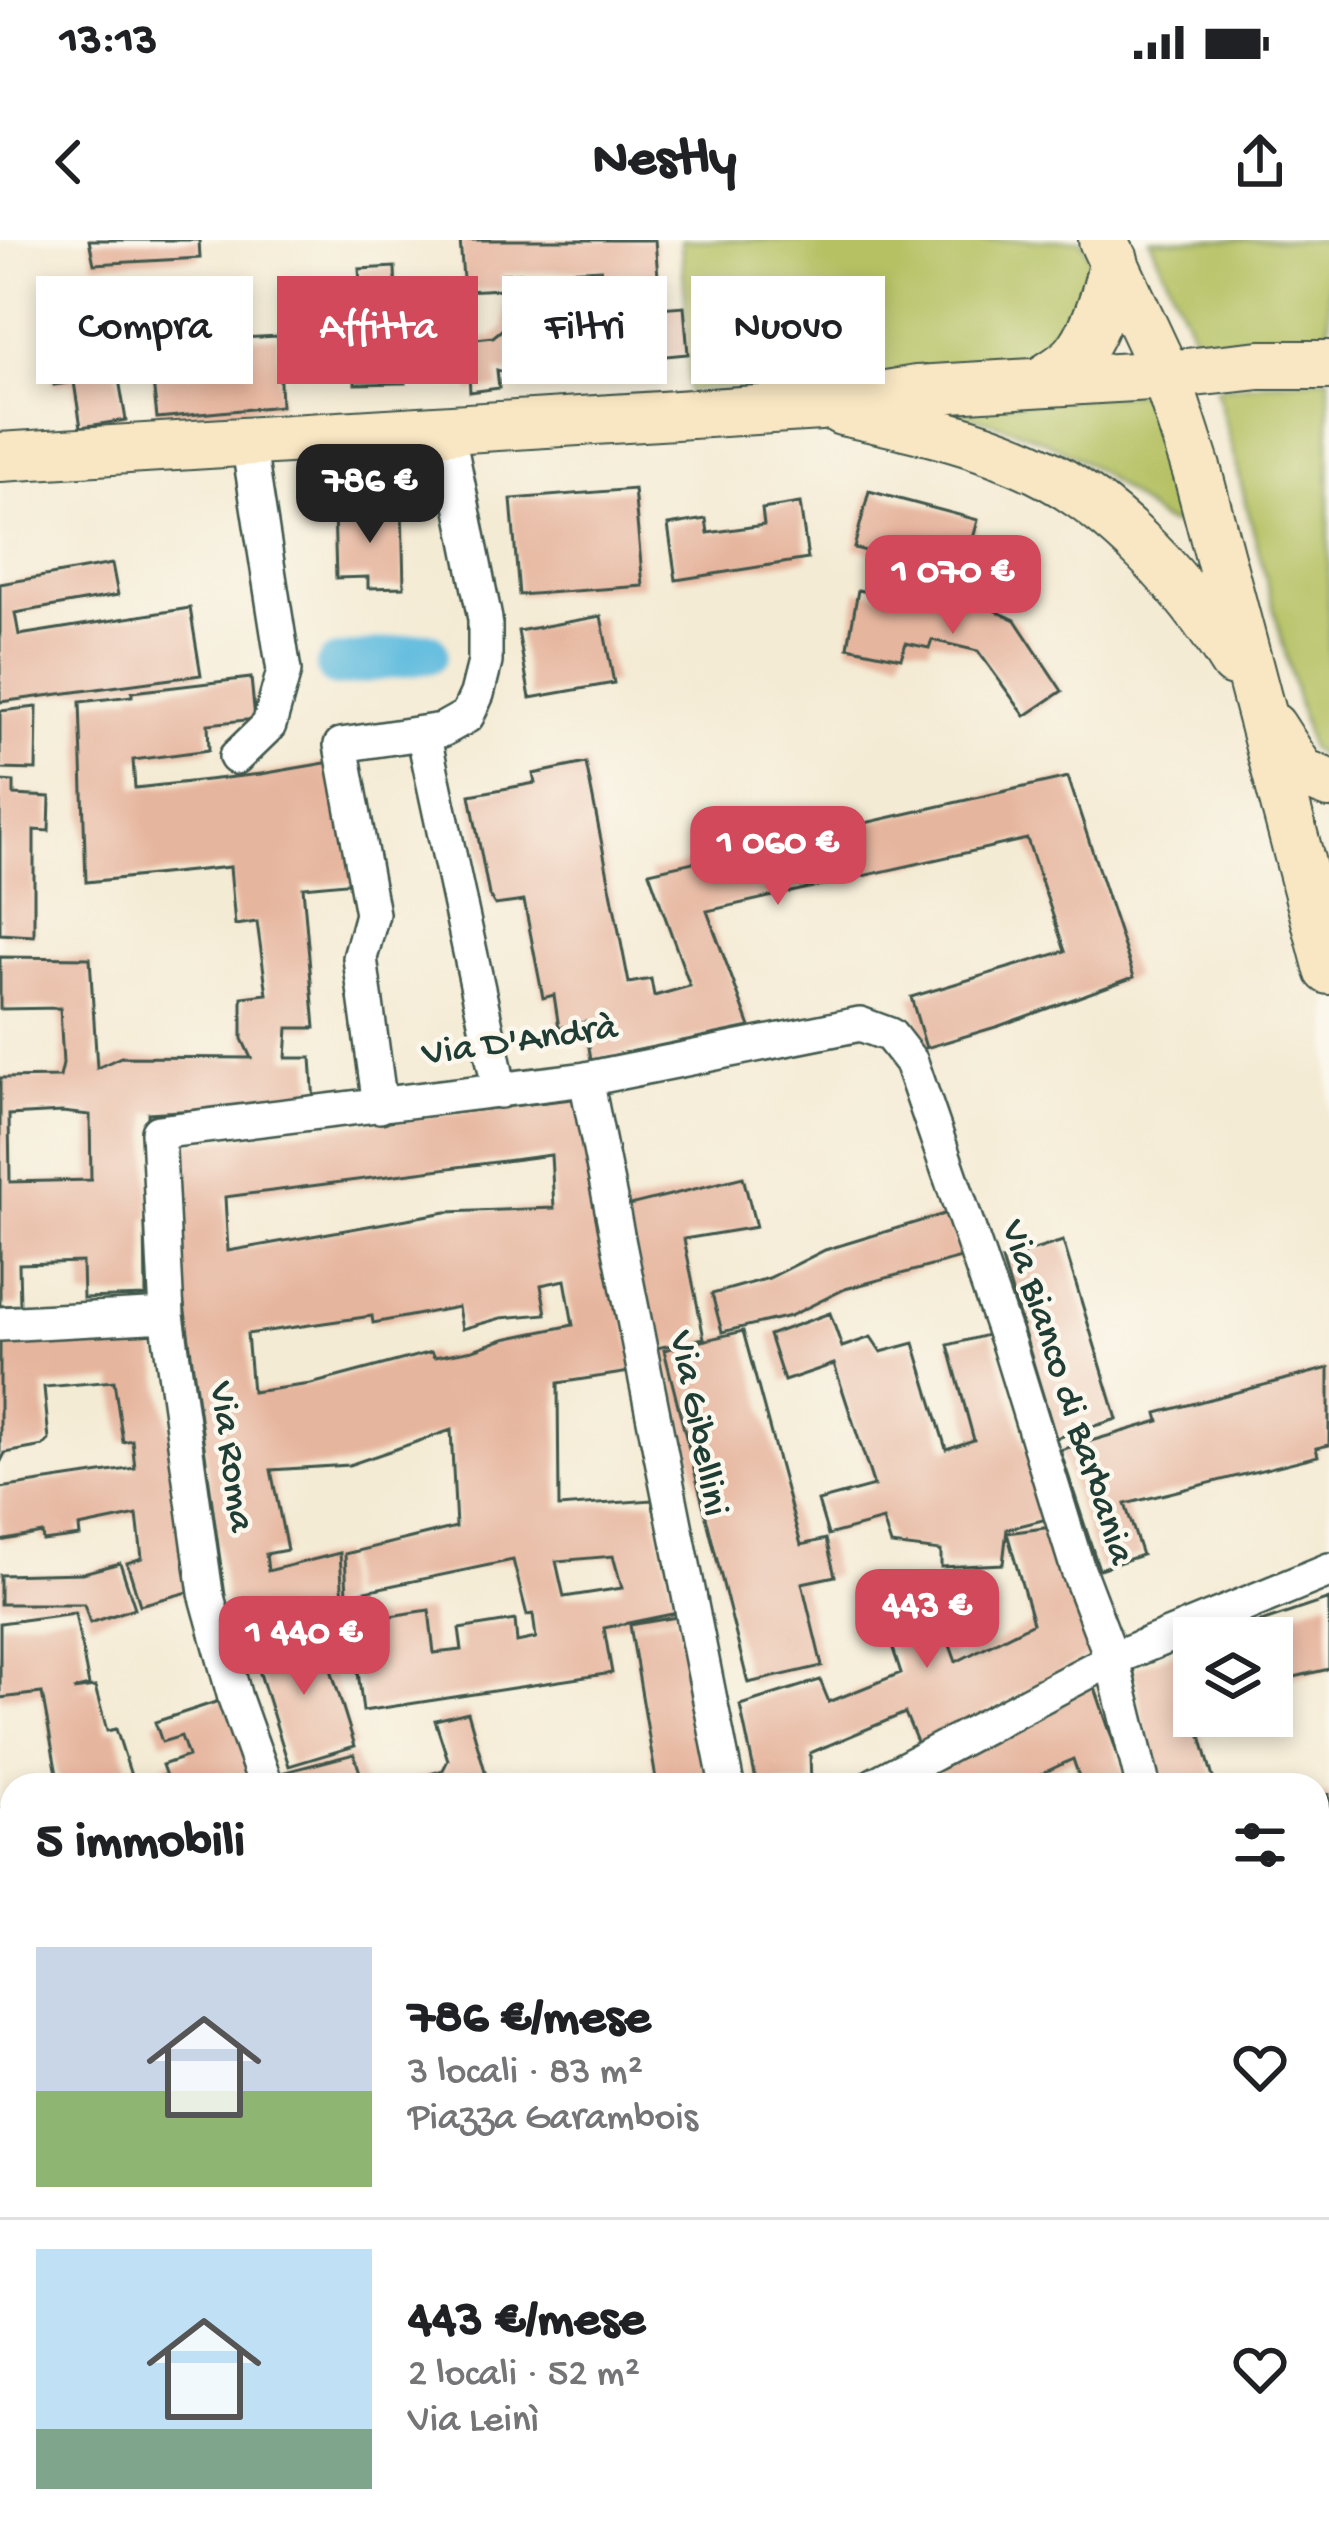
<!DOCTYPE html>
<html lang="it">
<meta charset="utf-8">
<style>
:root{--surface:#fff;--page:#f2f2f2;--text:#202124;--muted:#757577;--line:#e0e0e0;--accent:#d1495b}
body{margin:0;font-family:"Gochi Hand",sans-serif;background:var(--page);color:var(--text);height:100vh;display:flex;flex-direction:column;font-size:45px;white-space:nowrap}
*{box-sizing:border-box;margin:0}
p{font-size:39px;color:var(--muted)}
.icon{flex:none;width:66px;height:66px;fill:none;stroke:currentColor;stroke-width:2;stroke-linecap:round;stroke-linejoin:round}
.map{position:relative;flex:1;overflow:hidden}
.drawer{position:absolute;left:0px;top:1533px;width:1329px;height:771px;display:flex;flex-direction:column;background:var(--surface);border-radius:36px 36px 0 0;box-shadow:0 6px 18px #0003}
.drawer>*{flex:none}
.banner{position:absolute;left:36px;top:36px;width:1257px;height:108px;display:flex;gap:24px}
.fabs{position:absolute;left:1173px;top:1377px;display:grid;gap:24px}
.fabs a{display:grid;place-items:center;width:120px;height:120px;border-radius:0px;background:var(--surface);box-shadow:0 6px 18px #0003;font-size:60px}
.price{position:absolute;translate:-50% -102px;padding:0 27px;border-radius:24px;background:var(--accent);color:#fff;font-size:39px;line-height:78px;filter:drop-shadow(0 3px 6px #0008)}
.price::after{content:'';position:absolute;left:50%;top:72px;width:36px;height:27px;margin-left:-18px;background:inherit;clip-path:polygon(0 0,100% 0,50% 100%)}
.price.on{background:#222;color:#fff}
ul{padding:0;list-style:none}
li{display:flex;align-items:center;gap:36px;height:300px;padding:0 36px}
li+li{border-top:3px solid var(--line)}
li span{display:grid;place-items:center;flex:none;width:336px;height:240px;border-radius:0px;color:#555}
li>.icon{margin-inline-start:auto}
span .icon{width:144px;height:144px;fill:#fffc;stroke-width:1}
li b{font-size:51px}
h2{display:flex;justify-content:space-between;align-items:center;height:144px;padding:0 36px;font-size:51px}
.tag{padding:0 42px;border-radius:0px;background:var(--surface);box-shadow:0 6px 18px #0003;font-size:42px;line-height:108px}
.tag.on{background:var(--accent);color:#fff}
.status{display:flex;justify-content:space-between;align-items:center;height:84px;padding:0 60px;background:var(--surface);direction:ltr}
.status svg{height:33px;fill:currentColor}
header{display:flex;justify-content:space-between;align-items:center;height:156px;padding:0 36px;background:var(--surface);font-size:54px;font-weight:800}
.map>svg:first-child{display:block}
</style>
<div class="status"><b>13:13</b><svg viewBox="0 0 49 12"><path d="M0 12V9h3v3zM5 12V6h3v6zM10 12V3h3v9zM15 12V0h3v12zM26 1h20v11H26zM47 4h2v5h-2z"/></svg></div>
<header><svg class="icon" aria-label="back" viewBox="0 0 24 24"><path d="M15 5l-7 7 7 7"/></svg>Nestly<svg class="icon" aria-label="share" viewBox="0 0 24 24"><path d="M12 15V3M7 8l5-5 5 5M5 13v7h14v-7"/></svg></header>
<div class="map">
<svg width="1329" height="2303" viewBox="0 0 1329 2303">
<rect width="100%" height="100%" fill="#fbf7ec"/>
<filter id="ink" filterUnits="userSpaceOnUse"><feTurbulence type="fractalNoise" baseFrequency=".00833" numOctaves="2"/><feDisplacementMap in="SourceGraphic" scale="24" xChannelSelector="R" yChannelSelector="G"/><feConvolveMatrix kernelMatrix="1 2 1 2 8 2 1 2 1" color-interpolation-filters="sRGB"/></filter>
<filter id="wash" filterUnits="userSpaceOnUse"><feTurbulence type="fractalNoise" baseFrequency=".004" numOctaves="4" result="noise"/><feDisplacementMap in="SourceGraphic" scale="48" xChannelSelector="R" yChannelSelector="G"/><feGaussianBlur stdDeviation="2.7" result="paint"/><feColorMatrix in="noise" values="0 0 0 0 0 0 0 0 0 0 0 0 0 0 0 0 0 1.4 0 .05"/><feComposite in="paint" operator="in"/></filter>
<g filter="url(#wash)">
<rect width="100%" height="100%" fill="#f4ebd4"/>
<path fill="#b5c163" stroke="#6a7f4c" stroke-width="3" d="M681 0H1082L1096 29 1052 118 927 134 688 151V105Z
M1150 0H1329V107L1201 112Z
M1329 137V523L1310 508 1216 148Z
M1143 152 1181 277 1178 282 1171 284 1162 281C1130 257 1099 228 1063 210 1024 190 980 179 938 168Z"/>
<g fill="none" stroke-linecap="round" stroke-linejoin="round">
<path stroke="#61bcde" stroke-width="42" d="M337 426 427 413"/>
</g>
<g id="blocks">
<path fill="#e6b59e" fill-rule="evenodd" d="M89 0H199L200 18 94 24Z
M460 0H655L659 49 603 53 601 29 502 34 503 49 464 51Z
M395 27 396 57 361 59 359 29Z
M608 58V72L684 66 688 114 611 121 609 95 509 102 510 134 497 130 499 148 470 152 467 100 493 97 504 88V65Z
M403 76 405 143 355 144V120H342L341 78Z
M110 87 126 180 81 187 74 142 54 145 46 97Z
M215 89 220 99 278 96 281 166 157 178 148 95Z
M634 249 643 346 519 355 511 259Z
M869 251 978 280 963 336 854 308Z
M800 263 808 319 676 340 668 285 706 279 708 293 764 285 762 269Z
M402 267 404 347 368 348V337L336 338 334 269Z
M112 324 118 355 15 373 19 395 190 368 201 435 0 462V344Z
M892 344 974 361 1015 380 1062 451 1025 476 978 411 932 400 929 408 906 403 901 418 848 407 858 350 887 356Z
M601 376 614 443 530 458 518 391Z
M251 438 255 479 208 484 209 510 133 520 135 548 261 534 331 522 356 642 303 647 315 788H288L286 818H311L314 863 148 873 150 979H145L146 1056 83 1058 82 1022 19 1024 20 1065 0 1066V838L60 837 63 824 60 768 0 769V717L90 718 97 828 121 817 251 818 242 799V757L267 754 257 682 235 685 230 627 86 642 80 462 132 456V452ZM62 872 90 875 91 940 10 942 9 875Z
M37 467 36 530 0 529V471Z
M586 523 629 743 651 739 654 756 690 746 649 632 1068 537 1134 737 999 786 926 808 911 757 1065 711 1027 599 707 671 750 787 591 820 585 782 559 788 554 755 543 758 524 661 495 665 489 655 470 555 535 543 533 534Z
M0 541 14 542V555L50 557 49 591 34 590V696L0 694Z
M581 858 636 1131 558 1143 559 1267 652 1260 677 1373 604 1388 612 1433 363 1471 357 1424 362 1423 358 1381 429 1370 434 1413 462 1410 459 1389 515 1380 517 1402 536 1398 533 1374 527 1375 513 1320 347 1355 345 1314 456 1287 451 1190 349 1225 271 1230 287 1310 266 1314 268 1331 340 1313 343 1361 231 1398 182 1050 168 906ZM551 915 554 968 446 972 228 1011 225 957ZM565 1040 573 1085 504 1099 473 1110 434 1117 431 1112 311 1144 252 1152 247 1094 372 1076 373 1083 458 1067 462 1089 501 1078 546 1074 541 1045ZM613 1316 622 1348 564 1357 556 1321Z
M743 937 756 987 684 999 704 1098 652 1109 621 967Z
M947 973 961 1018 845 1049 790 1076 722 1092 712 1054 769 1038 825 1010Z
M1063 1001 1117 1179 1056 1198 1002 1020Z
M830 1073 842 1107 871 1097 881 1112 914 1103 946 1209 974 1200 948 1105 991 1094 1047 1279 1007 1289 1003 1324 941 1327V1311L891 1305 883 1280 828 1295 818 1261 874 1246 834 1124 784 1141 769 1095Z
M151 1087 170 1194 180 1269H177L192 1351 140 1365 127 1323 142 1318 137 1275 79 1287 80 1296 43 1301 42 1293 0 1301V1248L135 1228 132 1200 123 1202 114 1141 44 1147 49 1200 43 1206 5 1213 0 1223V1098Z
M743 1091 801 1305 826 1299 835 1336 802 1343 822 1426 748 1443 664 1110Z
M1329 1128V1205L1316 1208 1318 1216 1125 1264 1142 1315 1099 1329 1060 1210 1159 1181 1157 1173Z
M1052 1287 1092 1414 920 1509 905 1473 810 1513 811 1545H757L740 1465 820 1440 829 1462 901 1433 875 1354 926 1339 956 1422 1033 1383 1007 1293Z
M120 1323 135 1368 90 1383 84 1364H0V1335L83 1333Z
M1329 1359V1429L1272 1442V1398H1214Z
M75 1373 89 1446 73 1450 95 1447 107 1491 116 1489 134 1545H59L42 1453 0 1458V1383Z
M677 1377 710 1545H657L630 1385Z
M319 1391 355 1506 289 1526 253 1411Z
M1194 1405V1463L1192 1464 1215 1545H1157L1133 1428Z
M1094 1445 1128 1545H1082L1073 1519 1018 1545H900Z
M228 1458 257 1545H185L183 1539 169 1544 162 1525 188 1516 181 1496 162 1502 155 1482Z
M468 1472 489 1545H395L443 1530 448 1520 435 1480Z
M354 1514 364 1545H286L281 1533Z
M1329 1554V1626L1317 1631V1559Z
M12 1567V1641L0 1643V1569Z
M12 1684V1757L0 1759V1685Z
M1317 1782 1329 1827V1842L1317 1844Z
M1329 1936V2138H1327L1317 2098V1938Z
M12 1952V2053H9L0 1985V1954Z
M12 2075V2109L0 2112V2077Z
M0 2185H3L12 2245V2292H19L21 2303H0Z
M91 2292H143L145 2299 131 2303H95Z
M360 2292H571V2303H364Z
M599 2292H645L646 2303H600Z
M775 2292H841L843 2303H777Z
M858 2292H924L926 2303H859Z"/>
</g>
</g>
<g filter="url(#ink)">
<use href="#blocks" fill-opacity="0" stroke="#3f574c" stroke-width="3"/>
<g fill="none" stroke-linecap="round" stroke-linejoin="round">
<g stroke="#3f574c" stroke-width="38">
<path id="street" d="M423 493 500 851
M236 517 269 485 284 431 248 202
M586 839 727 1545
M380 866 360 718 372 674 341 505 442 490 467 476 477 454 485 422V379L447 190
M0 1084 167 1075
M266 1545 235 1458 206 1353 167 1075 158 892 586 839 860 784 890 795 911 822 1009 1106 1078 1330 1112 1419 1143 1545
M874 1545 1112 1419 1329 1330
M0 1787 12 1785
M1317 2199 1329 2239
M583 2292V2303
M850 2292 852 2303"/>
</g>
<g stroke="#3f574c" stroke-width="52">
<path id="secondary" d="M1103 0 1166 135 1197 231 1329 730
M1041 142C1053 133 1070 125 1079 112 1098 86 1107 51 1114 20
M842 171C908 185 977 200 1037 229 1117 268 1188 348 1234 422
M0 217 820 166 917 150 1166 135 1260 125H1329
M1272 487 1301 532 1329 544"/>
</g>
<use href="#street" stroke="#fff" stroke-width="33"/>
<use href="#secondary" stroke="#f9e7c3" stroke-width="48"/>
</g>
</g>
<g text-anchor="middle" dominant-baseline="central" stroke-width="9" stroke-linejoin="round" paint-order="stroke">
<g font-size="39" fill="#1f3d34" stroke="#fbf7ec">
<text transform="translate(520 803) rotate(-8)">Via D'Andrà</text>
<text transform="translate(1065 1153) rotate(72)">Via Bianco di Barbania</text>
<text transform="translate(696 1184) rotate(79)">Via Gibellini</text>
<text transform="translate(229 1217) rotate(82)">Via Roma</text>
</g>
</g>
</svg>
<div class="fabs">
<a><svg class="icon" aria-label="layers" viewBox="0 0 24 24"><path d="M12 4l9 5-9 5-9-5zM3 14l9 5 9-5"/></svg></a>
</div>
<b class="price on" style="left:370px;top:306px">786 €</b>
<b class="price" style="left:953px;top:397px">1 070 €</b>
<b class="price" style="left:778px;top:668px">1 060 €</b>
<b class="price" style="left:927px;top:1431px">443 €</b>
<b class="price" style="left:304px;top:1458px">1 440 €</b>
<div class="banner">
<a class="tag">Compra</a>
<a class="tag on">Affitta</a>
<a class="tag">Filtri</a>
<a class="tag">Nuovo</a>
</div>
<section class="drawer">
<h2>5 immobili<svg class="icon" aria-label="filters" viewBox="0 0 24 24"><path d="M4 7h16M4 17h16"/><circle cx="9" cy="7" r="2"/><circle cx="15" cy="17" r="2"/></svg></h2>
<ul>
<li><span style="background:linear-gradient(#c9d6e8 60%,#8fb573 0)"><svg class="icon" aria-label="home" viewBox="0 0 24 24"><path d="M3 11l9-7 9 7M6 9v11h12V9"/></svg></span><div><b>786 €/mese</b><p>3 locali · 83 m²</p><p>Piazza Garambois</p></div><svg class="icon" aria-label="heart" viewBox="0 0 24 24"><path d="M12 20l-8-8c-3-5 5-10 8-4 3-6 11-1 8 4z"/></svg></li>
<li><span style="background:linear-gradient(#bfe0f5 75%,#7fa58c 0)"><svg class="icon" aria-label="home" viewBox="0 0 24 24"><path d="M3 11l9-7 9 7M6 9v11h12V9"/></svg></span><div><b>443 €/mese</b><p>2 locali · 52 m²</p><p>Via Leinì</p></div><svg class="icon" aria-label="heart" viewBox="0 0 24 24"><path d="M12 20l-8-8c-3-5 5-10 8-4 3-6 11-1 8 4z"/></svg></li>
</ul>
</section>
</div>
